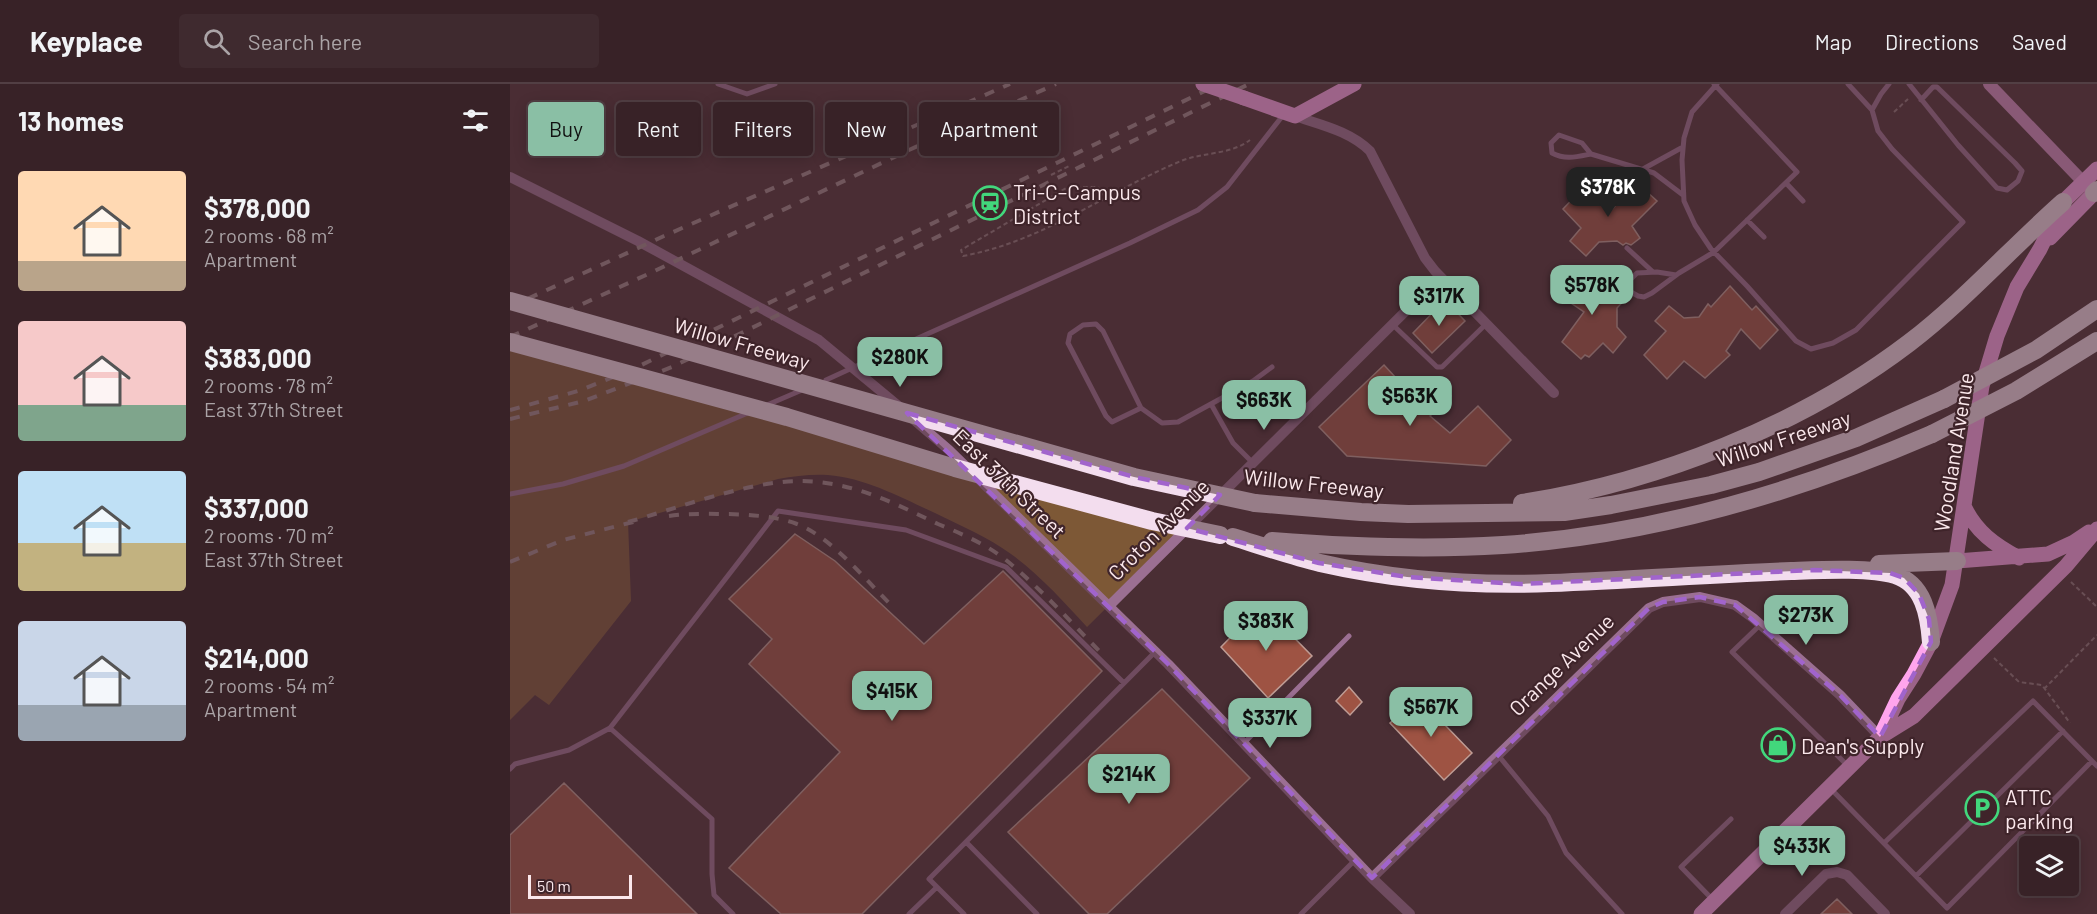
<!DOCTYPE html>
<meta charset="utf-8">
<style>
:root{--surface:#382227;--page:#3f2a2f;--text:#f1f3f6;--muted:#aba4a7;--line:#523f44;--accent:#8abfa5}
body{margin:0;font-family:Barlow,sans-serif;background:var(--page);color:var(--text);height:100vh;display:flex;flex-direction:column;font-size:22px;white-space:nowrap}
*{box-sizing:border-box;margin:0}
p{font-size:20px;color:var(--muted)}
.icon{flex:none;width:33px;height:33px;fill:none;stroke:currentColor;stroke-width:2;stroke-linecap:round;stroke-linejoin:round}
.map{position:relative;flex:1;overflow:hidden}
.side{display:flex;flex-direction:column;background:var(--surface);width:510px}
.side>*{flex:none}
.banner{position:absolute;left:18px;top:18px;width:570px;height:54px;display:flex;gap:12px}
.tools{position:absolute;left:1509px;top:752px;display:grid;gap:12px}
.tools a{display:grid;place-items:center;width:60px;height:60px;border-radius:6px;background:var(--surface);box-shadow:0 3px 15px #0003,0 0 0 2px var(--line);font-size:30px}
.scale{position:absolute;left:18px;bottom:15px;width:104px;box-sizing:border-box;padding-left:6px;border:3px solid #fbe8ec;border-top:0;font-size:16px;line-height:21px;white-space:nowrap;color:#fbe8ec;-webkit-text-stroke:4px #3f242a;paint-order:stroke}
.price{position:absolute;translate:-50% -51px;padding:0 14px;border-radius:12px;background:var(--accent);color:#111;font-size:20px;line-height:39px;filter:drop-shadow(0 2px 3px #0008)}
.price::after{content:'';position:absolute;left:50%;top:36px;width:18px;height:14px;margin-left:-9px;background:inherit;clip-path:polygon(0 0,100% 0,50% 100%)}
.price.selected{background:#222;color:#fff}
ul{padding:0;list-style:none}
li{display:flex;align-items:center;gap:18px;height:150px;padding:0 18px}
li span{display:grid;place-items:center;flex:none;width:168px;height:120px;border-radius:6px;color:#555}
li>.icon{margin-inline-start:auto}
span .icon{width:72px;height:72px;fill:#fffc;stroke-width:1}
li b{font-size:26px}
h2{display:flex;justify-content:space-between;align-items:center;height:72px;padding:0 18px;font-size:26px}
.chip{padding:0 21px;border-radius:6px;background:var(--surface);box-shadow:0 3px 15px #0003,0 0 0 2px var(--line);font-size:21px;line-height:54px}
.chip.selected{background:var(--accent);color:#111}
header{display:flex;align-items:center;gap:36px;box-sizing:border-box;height:84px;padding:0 30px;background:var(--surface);border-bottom:2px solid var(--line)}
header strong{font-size:28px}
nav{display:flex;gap:33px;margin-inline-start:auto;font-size:21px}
.search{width:420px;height:54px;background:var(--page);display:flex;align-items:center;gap:15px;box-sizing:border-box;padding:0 21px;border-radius:6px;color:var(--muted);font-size:22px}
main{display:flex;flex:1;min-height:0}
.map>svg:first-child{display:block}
</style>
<header>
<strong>Keyplace</strong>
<div class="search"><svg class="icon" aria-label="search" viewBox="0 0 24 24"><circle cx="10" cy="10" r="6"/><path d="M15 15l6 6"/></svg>Search here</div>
<nav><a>Map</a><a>Directions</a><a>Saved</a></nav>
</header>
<main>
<section class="side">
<h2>13 homes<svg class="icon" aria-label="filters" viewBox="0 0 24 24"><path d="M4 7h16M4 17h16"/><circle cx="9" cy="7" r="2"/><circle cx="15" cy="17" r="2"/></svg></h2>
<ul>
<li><span style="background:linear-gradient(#ffd9b3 75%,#b9a48a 0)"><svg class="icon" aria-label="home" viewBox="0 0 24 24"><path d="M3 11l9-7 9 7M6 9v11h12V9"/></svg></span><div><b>$378,000</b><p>2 rooms · 68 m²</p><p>Apartment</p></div></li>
<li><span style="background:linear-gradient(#f6c9c9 70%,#7fa58c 0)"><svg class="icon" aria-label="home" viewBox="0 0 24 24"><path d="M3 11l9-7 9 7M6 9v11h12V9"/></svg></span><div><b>$383,000</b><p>2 rooms · 78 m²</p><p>East 37th Street</p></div></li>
<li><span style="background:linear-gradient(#bfe0f5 60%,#c2b280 0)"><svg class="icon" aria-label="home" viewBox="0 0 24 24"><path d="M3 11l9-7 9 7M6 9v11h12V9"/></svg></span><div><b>$337,000</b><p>2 rooms · 70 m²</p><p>East 37th Street</p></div></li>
<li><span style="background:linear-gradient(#c9d6e8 70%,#9aa5b1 0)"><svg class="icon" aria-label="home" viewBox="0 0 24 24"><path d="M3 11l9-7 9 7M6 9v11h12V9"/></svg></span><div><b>$214,000</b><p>2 rooms · 54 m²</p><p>Apartment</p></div></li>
</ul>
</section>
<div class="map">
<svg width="1587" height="830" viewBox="0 0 1587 830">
<rect width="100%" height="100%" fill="#4a2e34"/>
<path fill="#7d5836" d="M0 258 675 446 577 543C553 517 530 491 501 470 478 453 451 442 425 429 392 414 356 394 318 391 301 390 285 392 268 395L118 438 121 517 39 621 25 611 0 636Z"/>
<path fill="#9e5343" stroke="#bf9c94" stroke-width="1.5" d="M1124 96 1147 117 1122 142 1130 154 1121 161 1116 159 1113 161 1107 157 1089 158 1076 172 1060 157 1071 144 1053 125 1074 103 1099 129 1114 112 1112 109Z
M1070 184 1094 209 1103 202 1104 205 1102 208 1104 213 1108 214 1112 211 1117 213 1107 224V243L1116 253 1103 269 1093 259 1079 273 1075 271 1071 275 1052 258 1074 228 1046 209Z
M1220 202 1242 226 1246 222 1268 246 1250 265 1231 245 1216 267 1220 271 1195 294 1174 277 1157 295 1134 271 1156 247 1145 237 1159 222 1174 234 1189 233 1198 220 1201 223Z
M935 216 955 237 922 269 903 249Z
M874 281 911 321 931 301 941 312 920 332 940 349 968 322 1001 356 976 382 837 372 809 343Z
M285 450 325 477 414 560 493 487 592 587 352 830H271L219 784 330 668 239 580 262 555 219 515Z
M752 521 802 572 758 614 711 563Z
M839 603 852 618 840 631 826 617Z
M652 605 740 694 597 830H579L498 748Z
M908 613 962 669 934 696 880 639Z
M54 699 187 830H0V751Z
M1327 815 1342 830H1311Z"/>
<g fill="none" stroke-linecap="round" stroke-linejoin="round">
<path stroke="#8e767b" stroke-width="2" stroke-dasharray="4.5 3" stroke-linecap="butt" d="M1384 28 1398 15
M541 91 561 81
M595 113 588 103H558L451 166 453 172C534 157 596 108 671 77 693 68 720 71 740 56
M1561 498 1587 523
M1484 574 1509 598 1532 601 1560 639
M1534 605 1587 551
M1311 745 1328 759"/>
<path stroke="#9b6f92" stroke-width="5" d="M208 0 237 10 265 0
M1207 0 1182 28 1174 54 1172 76 1174 117 1185 141 1201 165 1237 202 1286 257 1301 265 1323 259 1346 246 1453 138 1382 65 1368 47 1362 26 1371 10 1379 0
M1338 0 1362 26
M1399 0 1448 61 1487 104 1497 106 1508 97 1512 87 1505 79 1427 3H1423L1411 16
M1081 70C1066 73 1055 76 1042 69L1041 59 1049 51 1072 59 1081 70 1144 89 1173 111
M1133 85 1173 63
M1276 99 1293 117
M1237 136 1254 153
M1117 164 1143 188
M1116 201 1121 208 1128 212 1134 213 1142 209 1169 189 1204 168 1287 88 1204 0
M1107 209 1127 189 1147 188 1166 191
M883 241 927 283H932L976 240
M366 273 620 159 688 126 717 103 774 30
M701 320 723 359 743 379
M257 321 292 306
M631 324 602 338 596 332 558 259 560 250 573 241 586 240 593 247 631 324 652 339 668 338 743 297 762 283
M0 410 53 400 114 382 240 328
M1250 541 1222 568 1339 683
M100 644 202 735V790L204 811 223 830
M734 659 839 552
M988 671 1038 732 1056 769 1112 830
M0 685 5 680 59 666 100 644 268 427 396 446 496 483 614 599
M1321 705 1437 824 1582 677 1587 682
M456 758 527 830
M1374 759 1523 617 1582 677
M1406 792 1553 647
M1203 816 1171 783 1221 735
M399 830 427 803
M454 830 419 795 645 568
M791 830 845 776"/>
<path stroke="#9b6f92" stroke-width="10" d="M785 32C811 41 840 47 860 67L915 174 925 187 1044 309
M0 93 128 157 309 256 391 324
M403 335 439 366 658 580 862 794 900 830
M599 522 930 193
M862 794 1139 524 1153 518 1190 513 1225 521 1243 534 1330 611 1370 653
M1275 830 1316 790 1327 788 1337 791 1375 830"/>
<path stroke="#d48ec6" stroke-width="12" d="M1479 0 1578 103"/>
<path stroke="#ffa5ed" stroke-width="15" d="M734 14 785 32 844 0
M1540 154 1584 109
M1454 422C1466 448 1485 461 1509 474
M1447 477 1538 470 1564 458 1579 448
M1370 653 1388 615 1404 590 1421 558 1442 501 1472 302 1487 252 1507 203 1530 165 1553 118 1587 85
M1191 830 1370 653 1404 632 1556 482 1587 445"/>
<path stroke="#f3ddee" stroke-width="18" d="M1584 109 1587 106
M745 419 851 428 898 430 1054 428 1101 421 1201 401 1249 388 1346 354 1434 315
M1012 419C1146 398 1290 342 1399 259 1454 217 1501 164 1553 118
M723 453C752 462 781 472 810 479 885 496 964 502 1040 499 1121 496 1201 490 1281 487 1308 486 1360 483 1385 491 1414 500 1419 532 1421 558
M762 457C839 463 916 466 993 461 1142 451 1285 409 1422 350
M1369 480 1447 477"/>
<path stroke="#9e878c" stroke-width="4" stroke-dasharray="10 10" stroke-linecap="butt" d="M0 223 154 152 500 0
M0 253 136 191 399 66 546 0
M0 326 68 307 121 286 709 0
M0 335 74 317 162 283 739 0
M159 432C179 429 199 430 219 430 242 431 265 432 287 440 321 453 354 494 380 520
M118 438C168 424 239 397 290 397 341 397 384 419 428 440 452 450 476 460 496 476 531 505 562 539 594 572
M0 478 53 456 127 437"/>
<path stroke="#9b6f92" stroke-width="5" d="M316 296 366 273"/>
<path stroke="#ffa5ed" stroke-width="15" d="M693 0 734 14"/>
<path stroke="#f3ddee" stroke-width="18" d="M0 217 624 393 745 419
M0 258 277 333 445 384 642 437 710 451
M1434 315 1526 266 1587 225
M1422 350 1506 307 1587 257"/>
</g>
<path d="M0 0H1587V830H0ZM397 329 624 393 710 411 677 444 809 479 897 493 1011 500 1304 486 1380 489 1394 494 1409 510 1419 535 1421 558 1370 653 1330 611 1225 521 1190 513 1153 518 1139 524 862 794 658 580Z" fill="#4a2e34" fill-opacity=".55" fill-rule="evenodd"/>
<path fill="none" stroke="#a164cc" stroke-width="4.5" stroke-dasharray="12 8" stroke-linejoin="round" d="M397 329 624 393 710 411 677 444 809 479 897 493 1011 500 1304 486 1380 489 1394 494 1409 510 1419 535 1421 558 1370 653 1330 611 1225 521 1190 513 1153 518 1139 524 862 794 658 580Z"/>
<defs>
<g id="station-ring" transform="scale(1.725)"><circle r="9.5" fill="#3f242a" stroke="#42d77c" stroke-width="1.5"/><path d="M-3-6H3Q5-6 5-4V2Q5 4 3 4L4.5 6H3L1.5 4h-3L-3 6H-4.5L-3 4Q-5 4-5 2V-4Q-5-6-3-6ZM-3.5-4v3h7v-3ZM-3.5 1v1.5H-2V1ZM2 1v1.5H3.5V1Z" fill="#42d77c"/></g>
<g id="shop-ring" transform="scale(1.725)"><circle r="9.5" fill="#3f242a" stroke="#42d77c" stroke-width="1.5"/><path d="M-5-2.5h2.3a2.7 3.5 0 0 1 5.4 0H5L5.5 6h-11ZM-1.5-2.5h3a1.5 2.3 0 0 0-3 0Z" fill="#42d77c"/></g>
<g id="parking-ring" transform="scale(1.725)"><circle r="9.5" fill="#3f242a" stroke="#42d77c" stroke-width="1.5"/><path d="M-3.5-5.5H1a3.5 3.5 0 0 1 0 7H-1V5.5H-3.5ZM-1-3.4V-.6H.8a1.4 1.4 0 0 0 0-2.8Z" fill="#42d77c"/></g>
</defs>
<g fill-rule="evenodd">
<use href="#station-ring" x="480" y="119"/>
<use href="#shop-ring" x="1268" y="661"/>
<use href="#parking-ring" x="1472" y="724"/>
</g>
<g text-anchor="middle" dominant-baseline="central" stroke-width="4.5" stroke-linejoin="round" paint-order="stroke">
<g font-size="21" fill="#fbe8ec" stroke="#3f242a" text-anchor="start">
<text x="503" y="107">Tri-C–Campus<tspan x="503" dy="24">District</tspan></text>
<text x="1291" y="661">Dean's Supply</text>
<text x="1495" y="712">ATTC<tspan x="1495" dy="24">parking</tspan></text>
</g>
<g font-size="21" fill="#fbe8ec" stroke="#3f242a">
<text transform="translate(232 259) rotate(16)">Willow Freeway</text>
<text transform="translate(1273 354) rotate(-18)">Willow Freeway</text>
<text transform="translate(1443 368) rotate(-81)">Woodland Avenue</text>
<text transform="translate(500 399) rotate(44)">East 37th Street</text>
<text transform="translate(804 399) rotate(6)">Willow Freeway</text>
<text transform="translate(648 445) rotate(-45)">Croton Avenue</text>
<text transform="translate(1051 580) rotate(-44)">Orange Avenue</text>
</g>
</g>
</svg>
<div class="tools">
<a><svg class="icon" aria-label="layers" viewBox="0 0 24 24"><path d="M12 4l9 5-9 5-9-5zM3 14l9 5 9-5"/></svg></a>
</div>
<div class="scale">50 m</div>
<b class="price selected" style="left:1098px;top:134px">$378K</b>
<b class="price" style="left:1082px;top:232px">$578K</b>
<b class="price" style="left:929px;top:243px">$317K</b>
<b class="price" style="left:390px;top:304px">$280K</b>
<b class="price" style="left:900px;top:343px">$563K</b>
<b class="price" style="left:754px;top:347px">$663K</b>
<b class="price" style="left:1296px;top:562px">$273K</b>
<b class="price" style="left:756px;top:568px">$383K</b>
<b class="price" style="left:382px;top:638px">$415K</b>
<b class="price" style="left:921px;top:654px">$567K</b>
<b class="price" style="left:760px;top:665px">$337K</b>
<b class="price" style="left:619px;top:721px">$214K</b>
<b class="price" style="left:1292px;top:793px">$433K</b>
<div class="banner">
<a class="chip selected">Buy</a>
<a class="chip">Rent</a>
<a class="chip">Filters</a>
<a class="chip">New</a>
<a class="chip">Apartment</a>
</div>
</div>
</main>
